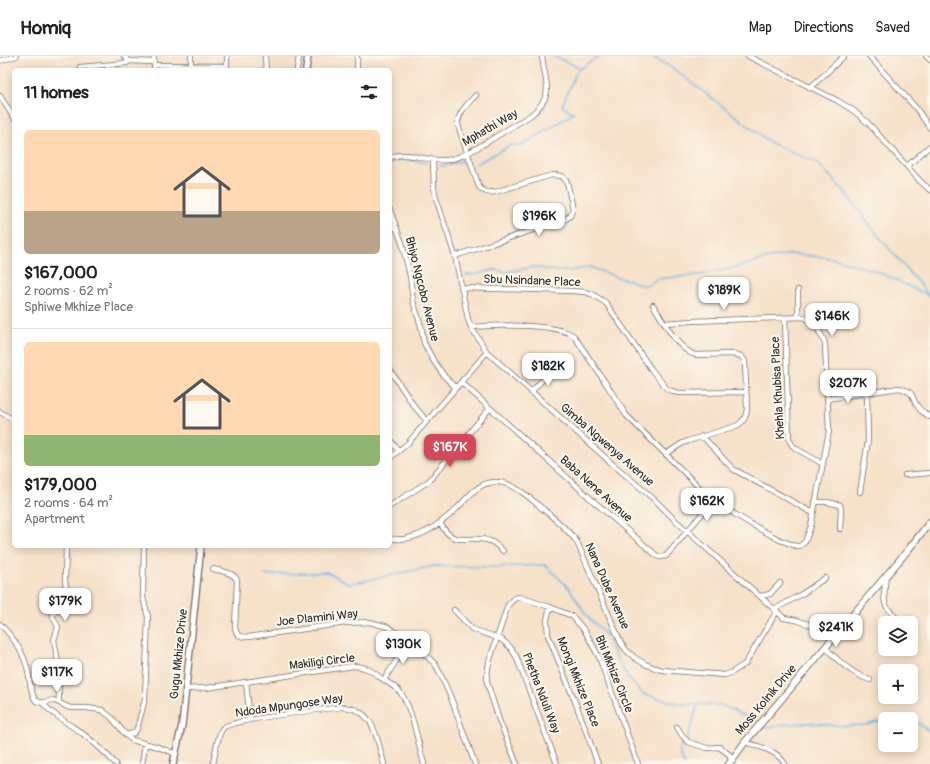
<!DOCTYPE html>
<meta charset="utf-8">
<style>
:root{--surface:#fff;--page:#f2f2f2;--text:#222;--muted:#767676;--line:#e0e0e0;--accent:#d1495b}
body{margin:0;font-family:Pangolin,sans-serif;background:var(--page);color:var(--text);height:100vh;display:flex;flex-direction:column;font-size:15px;white-space:nowrap}
*{box-sizing:border-box;margin:0}
p{font-size:13px;color:var(--muted)}
.icon{flex:none;width:22px;height:22px;fill:none;stroke:currentColor;stroke-width:2;stroke-linecap:round;stroke-linejoin:round}
.map{position:relative;flex:1;overflow:hidden}
.side{position:absolute;left:12px;top:12px;width:380px;height:480px;display:flex;flex-direction:column;background:var(--surface);border-radius:6px;box-shadow:0 2px 10px #0003}
.side>*{flex:none}
.buttons{position:absolute;left:878px;top:560px;display:grid;gap:8px}
.buttons a{display:grid;place-items:center;width:40px;height:40px;border-radius:6px;background:var(--surface);box-shadow:0 2px 10px #0003;font-size:20px}
.price{position:absolute;translate:-50% -34px;padding:0 9px;border-radius:8px;background:#fff;color:#222;font-size:13px;line-height:26px;filter:drop-shadow(0 1px 2px #0008)}
.price::after{content:'';position:absolute;left:50%;top:24px;width:12px;height:9px;margin-left:-6px;background:inherit;clip-path:polygon(0 0,100% 0,50% 100%)}
.price.current{background:var(--accent);color:#fff}
ul{padding:0;list-style:none}
li{display:grid;align-content:center;gap:8px;height:212px;padding:0 12px}
li+li{border-top:1px solid var(--line)}
li span{display:grid;place-items:center;height:124px;border-radius:6px;color:#555}
li>.icon{margin-inline-start:auto}
span .icon{width:72px;height:72px;fill:#fffc;stroke-width:1}
li b{font-size:17px}
h2{display:flex;justify-content:space-between;align-items:center;height:48px;padding:0 12px;font-size:17px}
header{display:flex;align-items:center;gap:24px;box-sizing:border-box;height:56px;padding:0 20px;background:var(--surface);border-bottom:1px solid var(--line)}
header strong{font-size:19px}
nav{display:flex;gap:22px;margin-inline-start:auto;font-size:14px}
.map>svg:first-child{display:block}
</style>
<header>
<strong>Homiq</strong>
<nav><a>Map</a><a>Directions</a><a>Saved</a></nav>
</header>
<div class="map">
<svg width="930" height="708" viewBox="0 0 930 708">
<rect width="100%" height="100%" fill="#fbf7ec"/>
<filter id="ink" filterUnits="userSpaceOnUse"><feTurbulence type="fractalNoise" baseFrequency=".025" numOctaves="2"/><feDisplacementMap in="SourceGraphic" scale="8" xChannelSelector="R" yChannelSelector="G"/><feConvolveMatrix kernelMatrix="1 2 1 2 8 2 1 2 1" color-interpolation-filters="sRGB"/></filter>
<filter id="wash" filterUnits="userSpaceOnUse"><feTurbulence type="fractalNoise" baseFrequency=".012" numOctaves="4" result="noise"/><feDisplacementMap in="SourceGraphic" scale="16" xChannelSelector="R" yChannelSelector="G"/><feGaussianBlur stdDeviation="0.9" result="paint"/><feColorMatrix in="noise" values="0 0 0 0 0 0 0 0 0 0 0 0 0 0 0 0 0 1.4 0 .05"/><feComposite in="paint" operator="in"/></filter>
<g filter="url(#wash)">
<rect width="100%" height="100%" fill="#f6e1c9"/>
<g fill="none" stroke-linecap="round" stroke-linejoin="round">
<path stroke="#70b5e6" stroke-width="1.5" d="M553 0 580 12
M651 0 671 11 771 87 817 107 844 135 880 182 929 239
M476 108 511 89 521 90 574 57 562 50 577 15 599 0
M390 109C399 99 414 105 426 107
M440 110 449 109 461 105 469 108
M466 219 477 218 494 214 507 216 533 211 556 215H569L590 211 619 222 632 225 641 229H649L656 223 699 219 734 212 765 203 791 198 832 202 876 215 930 240
M264 519 327 516 350 528 434 510 495 511 545 509 569 532 587 560 606 579 619 607 629 623 643 638 681 648 722 649 754 665
M890 663C908 658 917 665 930 676
M762 672 787 668 808 667 844 670 866 669 885 664
M687 683 698 649
M682 687 679 694 684 708"/>
</g>
</g>
<g filter="url(#ink)">
<g fill="none" stroke-linecap="round" stroke-linejoin="round">
<g stroke="#726b62" stroke-width="6">
<path id="minor" d="M124 0 129 5
M191 0V14
M227 0V14
M265 0 266 14
M748 0 838 45 854 55 868 67 920 125 930 134
M869 0 916 52 930 72
M926 0 930 4
M0 5 16 0
M154 9 227 10
M80 11 127 7 129 5 154 6
M154 14V0
M297 14 299 0
M357 14V0
M810 32 844 0
M0 40 14 62
M390 102C406 93 429 107 447 104 462 102 476 92 489 85 503 76 517 68 531 59 556 38 545 28 542 0
M433 105 434 132 436 142 455 200 468 263 471 271 487 296 609 405 655 444 675 464 784 562 796 564 817 571 839 576
M907 110 930 90
M390 154 402 187 410 220 413 245 421 270 424 287 433 304 445 321 456 332
M390 174 395 170
M455 200 566 163 570 160 573 153 567 126 562 120 552 119 495 136C487 137 484 136 479 131L458 69C457 57 468 48 476 39
M462 232 573 235 585 236 592 238 606 247 651 313 667 333 678 337 746 336
M653 249C664 265 676 292 695 299L734 298 741 300 745 305 747 353C746 361 744 366 736 370L688 385 681 388 666 398
M798 261V234
M785 262 789 383 792 389 795 392 823 408
M471 271C492 269 558 267 574 280L607 329 626 359 713 445 751 468 780 484 796 490H800L805 486 811 470 829 375 825 288C822 278 813 264 803 261L692 265 665 267
M390 314 414 350 427 365
M461 326 599 450 657 500 660 501 666 500 713 445
M531 336 552 314
M827 343 899 332C917 337 909 339 918 351 921 356 926 358 930 361
M0 356 14 364
M702 380 733 413 813 457
M390 384 399 395
M390 402 408 387 487 296
M905 419 930 417
M860 436 868 384 867 337
M815 446H827L840 449 841 453 840 473
M390 450 429 425 490 352
M440 467C455 494 469 477 490 485 495 487 499 491 503 495
M390 483C396 483 403 484 408 482 425 479 441 467 453 456 461 449 467 441 475 434 498 416 519 432 537 448 551 460 566 471 577 486L621 587 626 594 635 602 645 608 655 612 662 614 725 619 731 617 745 608 777 555
M213 513C221 515 233 516 237 524L235 572C237 580 240 581 248 581L346 567 370 566 388 571 421 595 435 608 440 617 451 642 475 708
M886 520C883 548 881 548 902 567
M761 540 770 538 780 527
M550 551 547 564 548 579 576 648 598 708
M775 553 802 538 825 522
M454 554 472 573 501 583 510 591 516 600 557 708
M0 568C13 581 24 597 28 615 30 625 30 637 36 645L43 647 53 644 70 652H86L102 654 112 662 126 679 132 684 158 691 176 698
M911 575 913 577
M825 591C838 605 852 618 870 624
M384 624 408 586
M246 626 250 664
M186 633 206 632 353 610C365 610 372 615 381 622 387 626 394 630 399 635 412 649 418 688 424 708
M43 647C47 655 75 672 83 678 95 687 106 697 116 708
M59 647 58 606 54 584 58 571 53 561V558L62 551 67 543 65 523 66 490
M677 671 682 679 688 686 707 692 719 691 730 699 731 705
M126 679 134 677 137 673 145 643 148 561 143 541 144 490
M745 686C759 691 777 694 785 708
M142 708 145 688
M213 708C215 699 217 679 223 672 230 664 325 653 342 651 374 652 377 682 384 708
M517 708 499 664 487 626V619L489 606 508 549 515 542 519 541 550 551 572 560 585 575 599 601 638 708"/>
</g>
<g stroke="#726b62" stroke-width="8">
<path id="tertiary" d="M306 14 308 0
M173 708 182 669 201 490"/>
</g>
<g stroke="#726b62" stroke-width="8">
<path id="secondary" d="M729 708 745 686 908 494 930 466"/>
</g>
<use href="#minor" stroke="#fff" stroke-width="4.5"/>
<use href="#tertiary" stroke="#fff" stroke-width="5.5"/>
<use href="#secondary" stroke="#fff" stroke-width="6"/>
</g>
</g>
<g text-anchor="middle" dominant-baseline="central" stroke-width="4" stroke-linejoin="round" paint-order="stroke">
<g font-size="12" fill="#2b2b2b" stroke="#fbf7ec">
<text transform="translate(490 72) rotate(-30)">Mphathi Way</text>
<text transform="translate(532 225) rotate(2)">Sbu Nsindane Place</text>
<text transform="translate(422 233) rotate(76)">Bhiyo Ngcobo Avenue</text>
<text transform="translate(778 332) rotate(-93)">Khehla Khubisa Place</text>
<text transform="translate(607 389) rotate(41)">Gimba Ngwenya Avenue</text>
<text transform="translate(596 433) rotate(42)">Baba Nene Avenue</text>
<text transform="translate(607 530) rotate(66)">Nana Dube Avenue</text>
<text transform="translate(317 562) rotate(-6)">Joe Dlamini Way</text>
<text transform="translate(179 598) rotate(-84)">Gugu Mkhize Drive</text>
<text transform="translate(322 606) rotate(-7)">Makiligi Circle</text>
<text transform="translate(614 618) rotate(68)">Bhi Mkhize Circle</text>
<text transform="translate(578 626) rotate(68)">Mongi Mkhize Place</text>
<text transform="translate(541 637) rotate(69)">Phetha Nduli Way</text>
<text transform="translate(766 644) rotate(-50)">Moss Kolnik Drive</text>
<text transform="translate(289 650) rotate(-8)">Ndoda Mpungose Way</text>
</g>
</g>
</svg>
<div class="buttons">
<a><svg class="icon" aria-label="layers" viewBox="0 0 24 24"><path d="M12 4l9 5-9 5-9-5zM3 14l9 5 9-5"/></svg></a>
<a>+</a>
<a>−</a>
</div>
<b class="price" style="left:539px;top:181px">$196K</b>
<b class="price" style="left:724px;top:255px">$189K</b>
<b class="price" style="left:832px;top:281px">$146K</b>
<b class="price" style="left:548px;top:331px">$182K</b>
<b class="price" style="left:848px;top:348px">$207K</b>
<b class="price current" style="left:450px;top:412px">$167K</b>
<b class="price" style="left:707px;top:466px">$162K</b>
<b class="price" style="left:65px;top:566px">$179K</b>
<b class="price" style="left:836px;top:592px">$241K</b>
<b class="price" style="left:403px;top:609px">$130K</b>
<b class="price" style="left:57px;top:637px">$117K</b>
<section class="side">
<h2>11 homes<svg class="icon" aria-label="filters" viewBox="0 0 24 24"><path d="M4 7h16M4 17h16"/><circle cx="9" cy="7" r="2"/><circle cx="15" cy="17" r="2"/></svg></h2>
<ul>
<li><span style="background:linear-gradient(#ffd9b3 65%,#b9a48a 0)"><svg class="icon" aria-label="home" viewBox="0 0 24 24"><path d="M3 11l9-7 9 7M6 9v11h12V9"/></svg></span><div><b>$167,000</b><p>2 rooms · 62 m²</p><p>Sphiwe Mkhize Place</p></div></li>
<li><span style="background:linear-gradient(#ffd9b3 75%,#8fb573 0)"><svg class="icon" aria-label="home" viewBox="0 0 24 24"><path d="M3 11l9-7 9 7M6 9v11h12V9"/></svg></span><div><b>$179,000</b><p>2 rooms · 64 m²</p><p>Apartment</p></div></li>
</ul>
</section>
</div>
